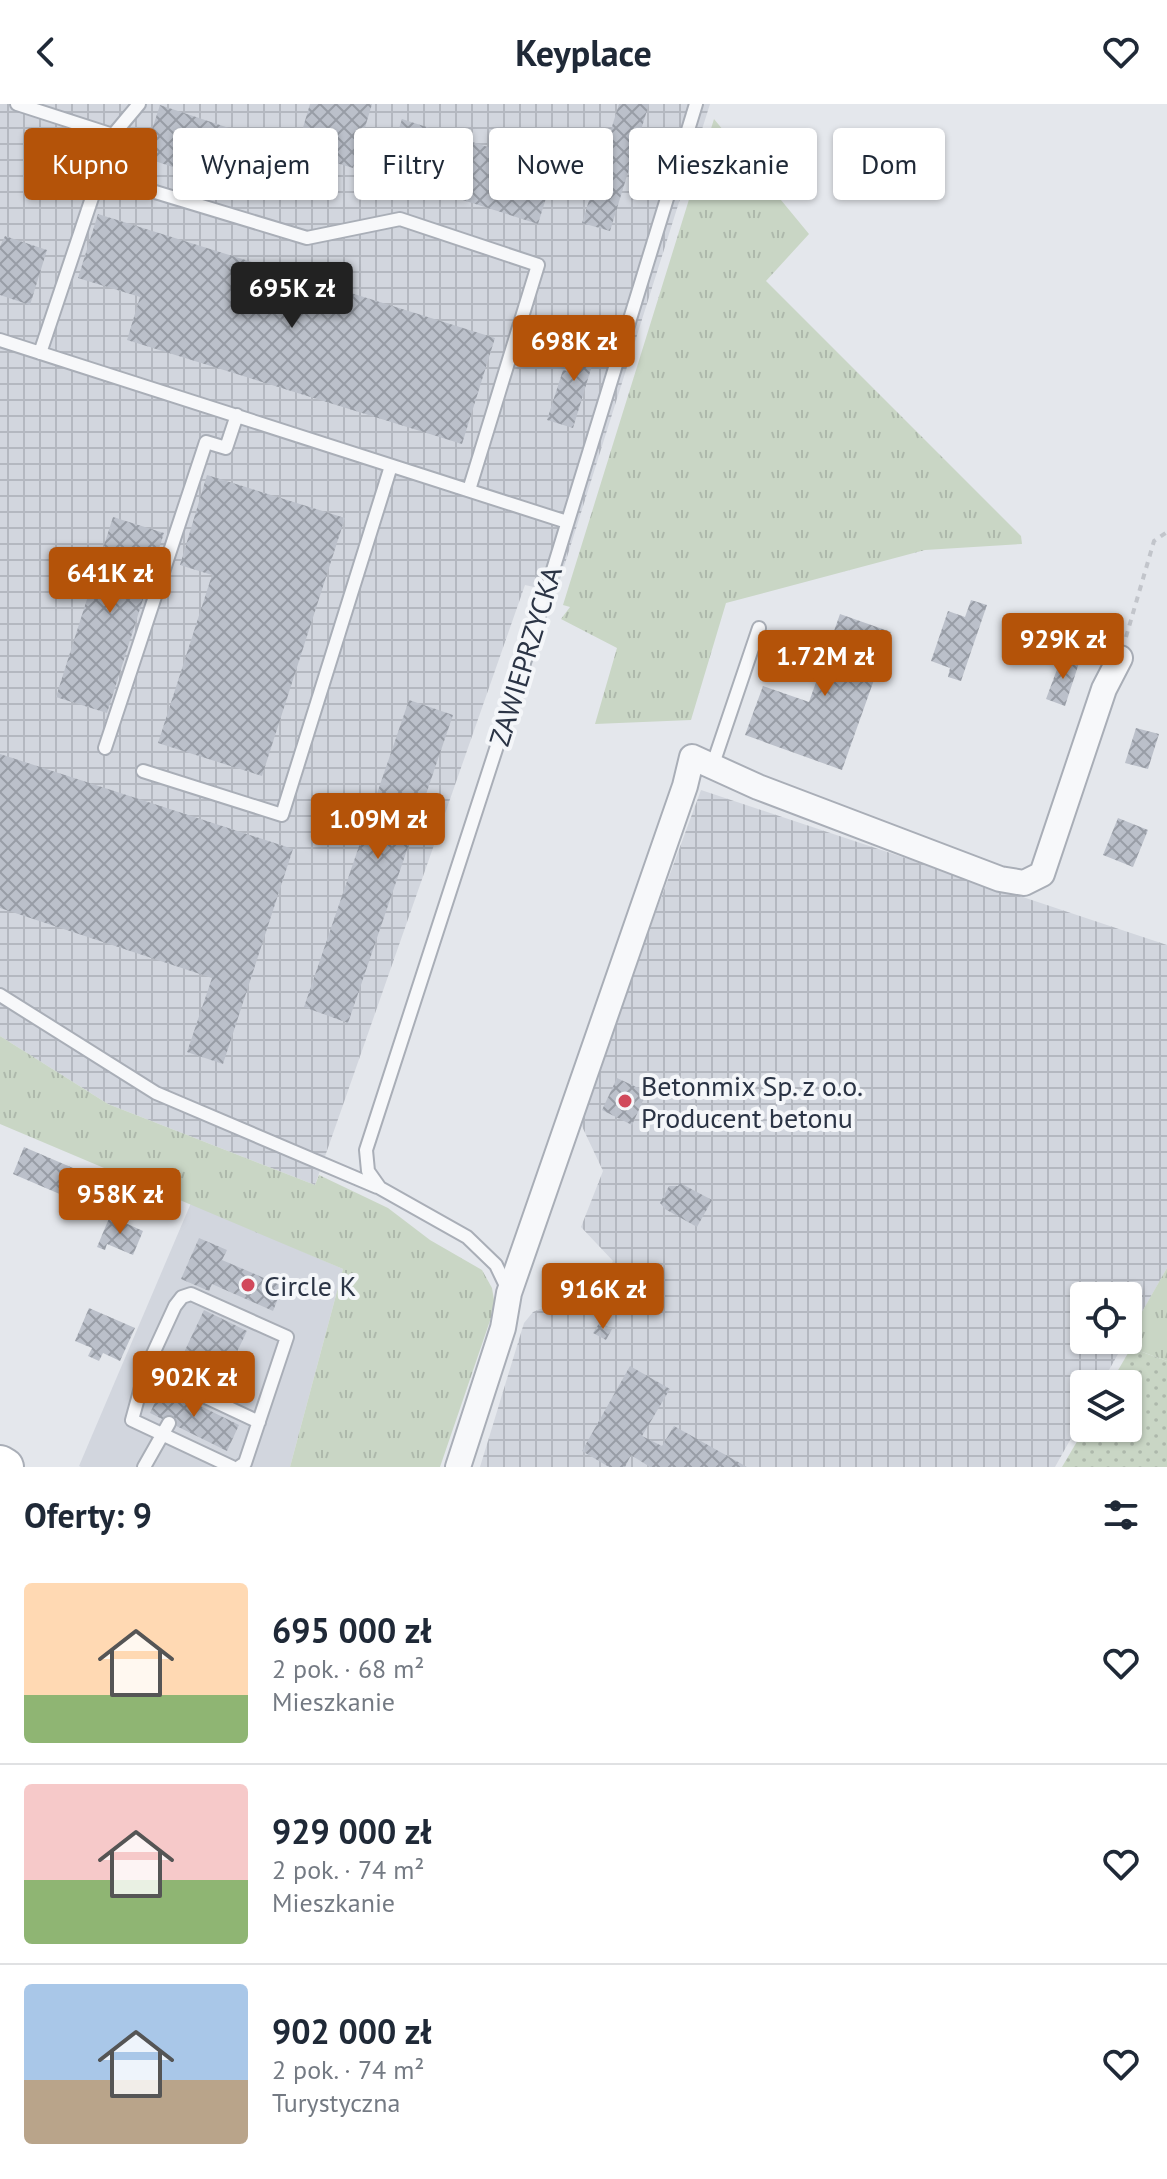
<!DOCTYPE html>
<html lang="pl">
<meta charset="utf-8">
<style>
:root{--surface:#fff;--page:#f6f6f7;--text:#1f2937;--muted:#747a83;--line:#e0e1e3;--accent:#b45309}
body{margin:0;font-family:"PT Sans",sans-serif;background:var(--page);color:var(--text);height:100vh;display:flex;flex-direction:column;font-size:30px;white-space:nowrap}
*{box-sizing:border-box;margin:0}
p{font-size:26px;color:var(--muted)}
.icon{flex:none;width:44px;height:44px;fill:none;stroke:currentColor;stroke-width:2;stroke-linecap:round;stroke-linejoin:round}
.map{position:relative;height:1363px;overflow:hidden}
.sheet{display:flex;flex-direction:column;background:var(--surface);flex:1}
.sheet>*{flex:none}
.hud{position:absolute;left:24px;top:24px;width:1120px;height:72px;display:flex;gap:16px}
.buttons{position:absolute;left:1070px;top:1178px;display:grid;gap:16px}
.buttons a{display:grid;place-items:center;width:72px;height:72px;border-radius:8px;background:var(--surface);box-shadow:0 2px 6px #0004;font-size:40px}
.price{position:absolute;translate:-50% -68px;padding:0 18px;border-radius:8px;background:var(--accent);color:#fff;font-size:26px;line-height:52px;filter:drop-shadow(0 2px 4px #0008)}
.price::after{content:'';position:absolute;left:50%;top:48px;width:24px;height:18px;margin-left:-12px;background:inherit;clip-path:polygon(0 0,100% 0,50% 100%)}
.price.current{background:#222;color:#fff}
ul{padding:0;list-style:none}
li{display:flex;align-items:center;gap:24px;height:200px;padding:0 24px}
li+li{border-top:2px solid var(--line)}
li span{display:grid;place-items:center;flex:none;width:224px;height:160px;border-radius:8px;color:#555}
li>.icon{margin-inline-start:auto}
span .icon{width:96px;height:96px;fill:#fffc;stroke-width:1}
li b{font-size:34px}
h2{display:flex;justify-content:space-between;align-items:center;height:96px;padding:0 24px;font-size:34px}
.chip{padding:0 28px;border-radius:8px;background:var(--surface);box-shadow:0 2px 6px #0004;font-size:28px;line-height:72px}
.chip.current{background:var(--accent);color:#fff}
header{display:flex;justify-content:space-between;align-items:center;height:104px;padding:0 24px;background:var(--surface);font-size:36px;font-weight:700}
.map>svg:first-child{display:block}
</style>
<header><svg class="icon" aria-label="back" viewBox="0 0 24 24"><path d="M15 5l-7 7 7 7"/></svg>Keyplace<svg class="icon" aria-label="heart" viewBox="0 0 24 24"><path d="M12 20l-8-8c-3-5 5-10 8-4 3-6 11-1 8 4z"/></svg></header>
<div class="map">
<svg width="1167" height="1363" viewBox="0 0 1167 1363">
<defs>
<pattern id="industrial-grid" width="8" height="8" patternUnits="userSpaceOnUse" patternTransform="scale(2)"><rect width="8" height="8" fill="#d2d6de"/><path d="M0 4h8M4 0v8" fill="none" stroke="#b4b8c0"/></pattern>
<pattern id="grass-tufts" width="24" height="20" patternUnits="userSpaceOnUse" patternTransform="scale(2)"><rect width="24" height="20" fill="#c9d6c5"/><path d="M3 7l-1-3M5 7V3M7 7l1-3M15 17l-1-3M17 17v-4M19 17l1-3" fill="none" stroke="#adb8ab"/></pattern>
<pattern id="garden-dots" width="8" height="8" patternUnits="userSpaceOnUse" patternTransform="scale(2)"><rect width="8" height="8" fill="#c9d6c5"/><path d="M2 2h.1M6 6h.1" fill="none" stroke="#adb8ab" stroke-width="1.8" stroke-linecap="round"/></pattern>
<pattern id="building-cross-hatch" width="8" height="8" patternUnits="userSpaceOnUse" patternTransform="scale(2)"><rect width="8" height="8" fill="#bbc0ca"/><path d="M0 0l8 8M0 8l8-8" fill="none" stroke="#989da6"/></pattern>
</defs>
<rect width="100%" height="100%" fill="#e4e7ec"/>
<path fill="#d2d6de" d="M191 1099 343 1165 290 1363H81L79 1362Z"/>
<path fill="url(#industrial-grid)" d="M0 0H710L556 488 525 481 315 1081 108 1000 0 932Z
M701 686 1167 841V1164L1128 1233V1192H1084V1236H1126L1101 1280H1084V1311L1055 1363H480L524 1219 533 1208 554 1199 565 1200 588 1210 613 1157 581 1123 603 1067 579 1016Z"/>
<path fill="url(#grass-tufts)" d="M714 15 809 130 766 177 1021 432 1022 440 925 446 726 499 691 616 595 620 617 544 561 515 570 503 563 501Z
M0 932 108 1000 315 1081 319 1071 388 1104 430 1136 482 1166 492 1184 495 1202 440 1363H290L343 1165 0 1020Z
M1167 1164V1257L1123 1241Z"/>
<path fill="url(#garden-dots)" d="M1131 1244 1167 1257V1363H1062L1085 1324H1128V1280H1110Z"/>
<path fill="url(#building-cross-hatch)" d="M310 0H372L353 64 296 47Z
M619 0H649L610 127 582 119Z
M160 1 271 38 253 90 143 53Z
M402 15 555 65 538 120 384 71Z
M98 110 495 234 462 340 127 236 140 193 78 174Z
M5 132 47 146 30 201 0 191V142Z
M584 226 601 232 573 324 547 316 563 266 571 268Z
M207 371 345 414 262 672 158 639 212 471 180 461Z
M113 413 164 429 107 609 56 593Z
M971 496 987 501 961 577 948 573 950 564 931 557 948 507 965 513Z
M840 510 891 528 842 666 745 631 763 582 809 598Z
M1027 515 1052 525 1044 547 1018 536Z
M1062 552 1079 559 1065 602 1046 595Z
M409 596 453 611 348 919 304 903Z
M1136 624 1159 630 1148 665 1125 659Z
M0 650 293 745 223 960 187 948 212 874 0 804Z
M1118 714 1148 726 1133 763 1103 751Z
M617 974 647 988 632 1021 602 1006Z
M24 1043 73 1064 62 1091 13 1070Z
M680 1079 712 1096 697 1123 665 1105 660 1099 669 1082H678Z
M110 1112 143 1127 133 1151 107 1140 105 1146 97 1143Z
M199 1134 227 1146 222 1156 283 1182 273 1207 212 1180 209 1187 181 1175Z
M89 1204 135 1224 120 1257 103 1249 99 1257 88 1252 92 1244 75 1237Z
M204 1206 247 1227 222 1279 179 1259Z
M600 1218 612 1225 606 1236 593 1229Z
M630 1262 670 1285 642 1332 662 1342 674 1322 747 1363H650L631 1351 625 1363H609L582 1347Z
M162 1283 239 1321 227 1347 150 1309Z"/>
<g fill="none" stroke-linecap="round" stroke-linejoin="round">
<g stroke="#a9aeb7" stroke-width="16">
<path id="lane" d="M17 0 113 31
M99 71 307 134 400 115 538 161 469 386
M0 236 567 418
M40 249 113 31 139 0
M105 644 206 338 226 344 237 311
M712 663 759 524
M143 667 282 711 391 362
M0 891 156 989 377 1083
M508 1186 496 1161 467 1133 380 1084 368 1067 366 1046 533 531 696 0
M146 1265 259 1318
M144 1363 169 1319
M232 1363 132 1316 146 1265 175 1202 182 1193 191 1190 287 1233 245 1359 239 1363"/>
</g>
<g stroke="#a9aeb7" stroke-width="28">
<path id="street" d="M458 1363 503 1224 509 1189 685 682 692 653 758 683 1000 775 1024 779 1042 770 1104 585 1120 554"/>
</g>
<g stroke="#a9aeb7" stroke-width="40">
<path id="secondary" d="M0 1360 5 1363"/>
</g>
<path stroke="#c2c5cb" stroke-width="4" stroke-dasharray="6 6" stroke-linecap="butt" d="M1126 533 1154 437 1167 428"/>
<use href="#lane" stroke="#f7f8fa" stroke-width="12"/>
<use href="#street" stroke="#f7f8fa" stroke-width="24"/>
<use href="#secondary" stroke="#fff" stroke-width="36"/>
</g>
<g fill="#d1495b" stroke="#f4f6f9" stroke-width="3">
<circle cx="625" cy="997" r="8"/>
<circle cx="248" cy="1181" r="8"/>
</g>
<g text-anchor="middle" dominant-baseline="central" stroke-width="8" stroke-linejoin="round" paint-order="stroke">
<g font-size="28" fill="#2b3445" stroke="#f4f6f9">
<text transform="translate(525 552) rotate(-73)">ZAWIEPRZYCKA</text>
</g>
<g font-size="28" fill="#2b3445" stroke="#f4f6f9" text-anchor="start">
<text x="641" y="981">Betonmix Sp. z o.o.<tspan x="641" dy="32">Producent betonu</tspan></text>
<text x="264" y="1181">Circle K</text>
</g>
</g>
</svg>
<div class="buttons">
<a><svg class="icon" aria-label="locate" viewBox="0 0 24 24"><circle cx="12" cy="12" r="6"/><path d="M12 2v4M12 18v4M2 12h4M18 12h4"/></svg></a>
<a><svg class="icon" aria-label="layers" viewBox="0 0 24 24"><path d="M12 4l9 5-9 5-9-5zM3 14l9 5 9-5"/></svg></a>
</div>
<b class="price current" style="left:292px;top:226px">695K zł</b>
<b class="price" style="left:574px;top:279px">698K zł</b>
<b class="price" style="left:110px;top:511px">641K zł</b>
<b class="price" style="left:1063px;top:577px">929K zł</b>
<b class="price" style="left:825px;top:594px">1.72M zł</b>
<b class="price" style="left:378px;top:757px">1.09M zł</b>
<b class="price" style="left:120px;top:1132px">958K zł</b>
<b class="price" style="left:603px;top:1227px">916K zł</b>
<b class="price" style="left:194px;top:1315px">902K zł</b>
<div class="hud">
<a class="chip current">Kupno</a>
<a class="chip">Wynajem</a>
<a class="chip">Filtry</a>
<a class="chip">Nowe</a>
<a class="chip">Mieszkanie</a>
<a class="chip">Dom</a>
</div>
</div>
<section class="sheet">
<h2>Oferty: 9<svg class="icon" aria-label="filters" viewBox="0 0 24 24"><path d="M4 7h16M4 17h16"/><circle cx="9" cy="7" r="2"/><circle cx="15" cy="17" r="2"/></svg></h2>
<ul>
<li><span style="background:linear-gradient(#ffd9b3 70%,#8fb573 0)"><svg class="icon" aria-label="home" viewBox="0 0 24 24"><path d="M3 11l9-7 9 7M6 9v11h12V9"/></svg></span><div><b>695 000 zł</b><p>2 pok. · 68 m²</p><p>Mieszkanie</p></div><svg class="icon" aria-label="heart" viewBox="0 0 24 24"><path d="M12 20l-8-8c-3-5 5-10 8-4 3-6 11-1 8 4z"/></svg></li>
<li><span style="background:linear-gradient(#f6c9c9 60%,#8fb573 0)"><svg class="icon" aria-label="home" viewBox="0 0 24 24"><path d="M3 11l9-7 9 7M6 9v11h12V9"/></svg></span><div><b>929 000 zł</b><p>2 pok. · 74 m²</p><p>Mieszkanie</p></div><svg class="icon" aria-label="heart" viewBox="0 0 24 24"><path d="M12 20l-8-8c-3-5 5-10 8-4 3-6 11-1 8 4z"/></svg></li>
<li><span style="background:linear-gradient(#a9c7e8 60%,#b9a48a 0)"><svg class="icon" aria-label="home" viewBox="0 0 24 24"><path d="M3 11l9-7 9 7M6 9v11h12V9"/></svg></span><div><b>902 000 zł</b><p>2 pok. · 74 m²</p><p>Turystyczna</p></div><svg class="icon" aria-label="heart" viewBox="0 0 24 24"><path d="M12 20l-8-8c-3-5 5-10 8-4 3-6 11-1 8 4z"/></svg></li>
</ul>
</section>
